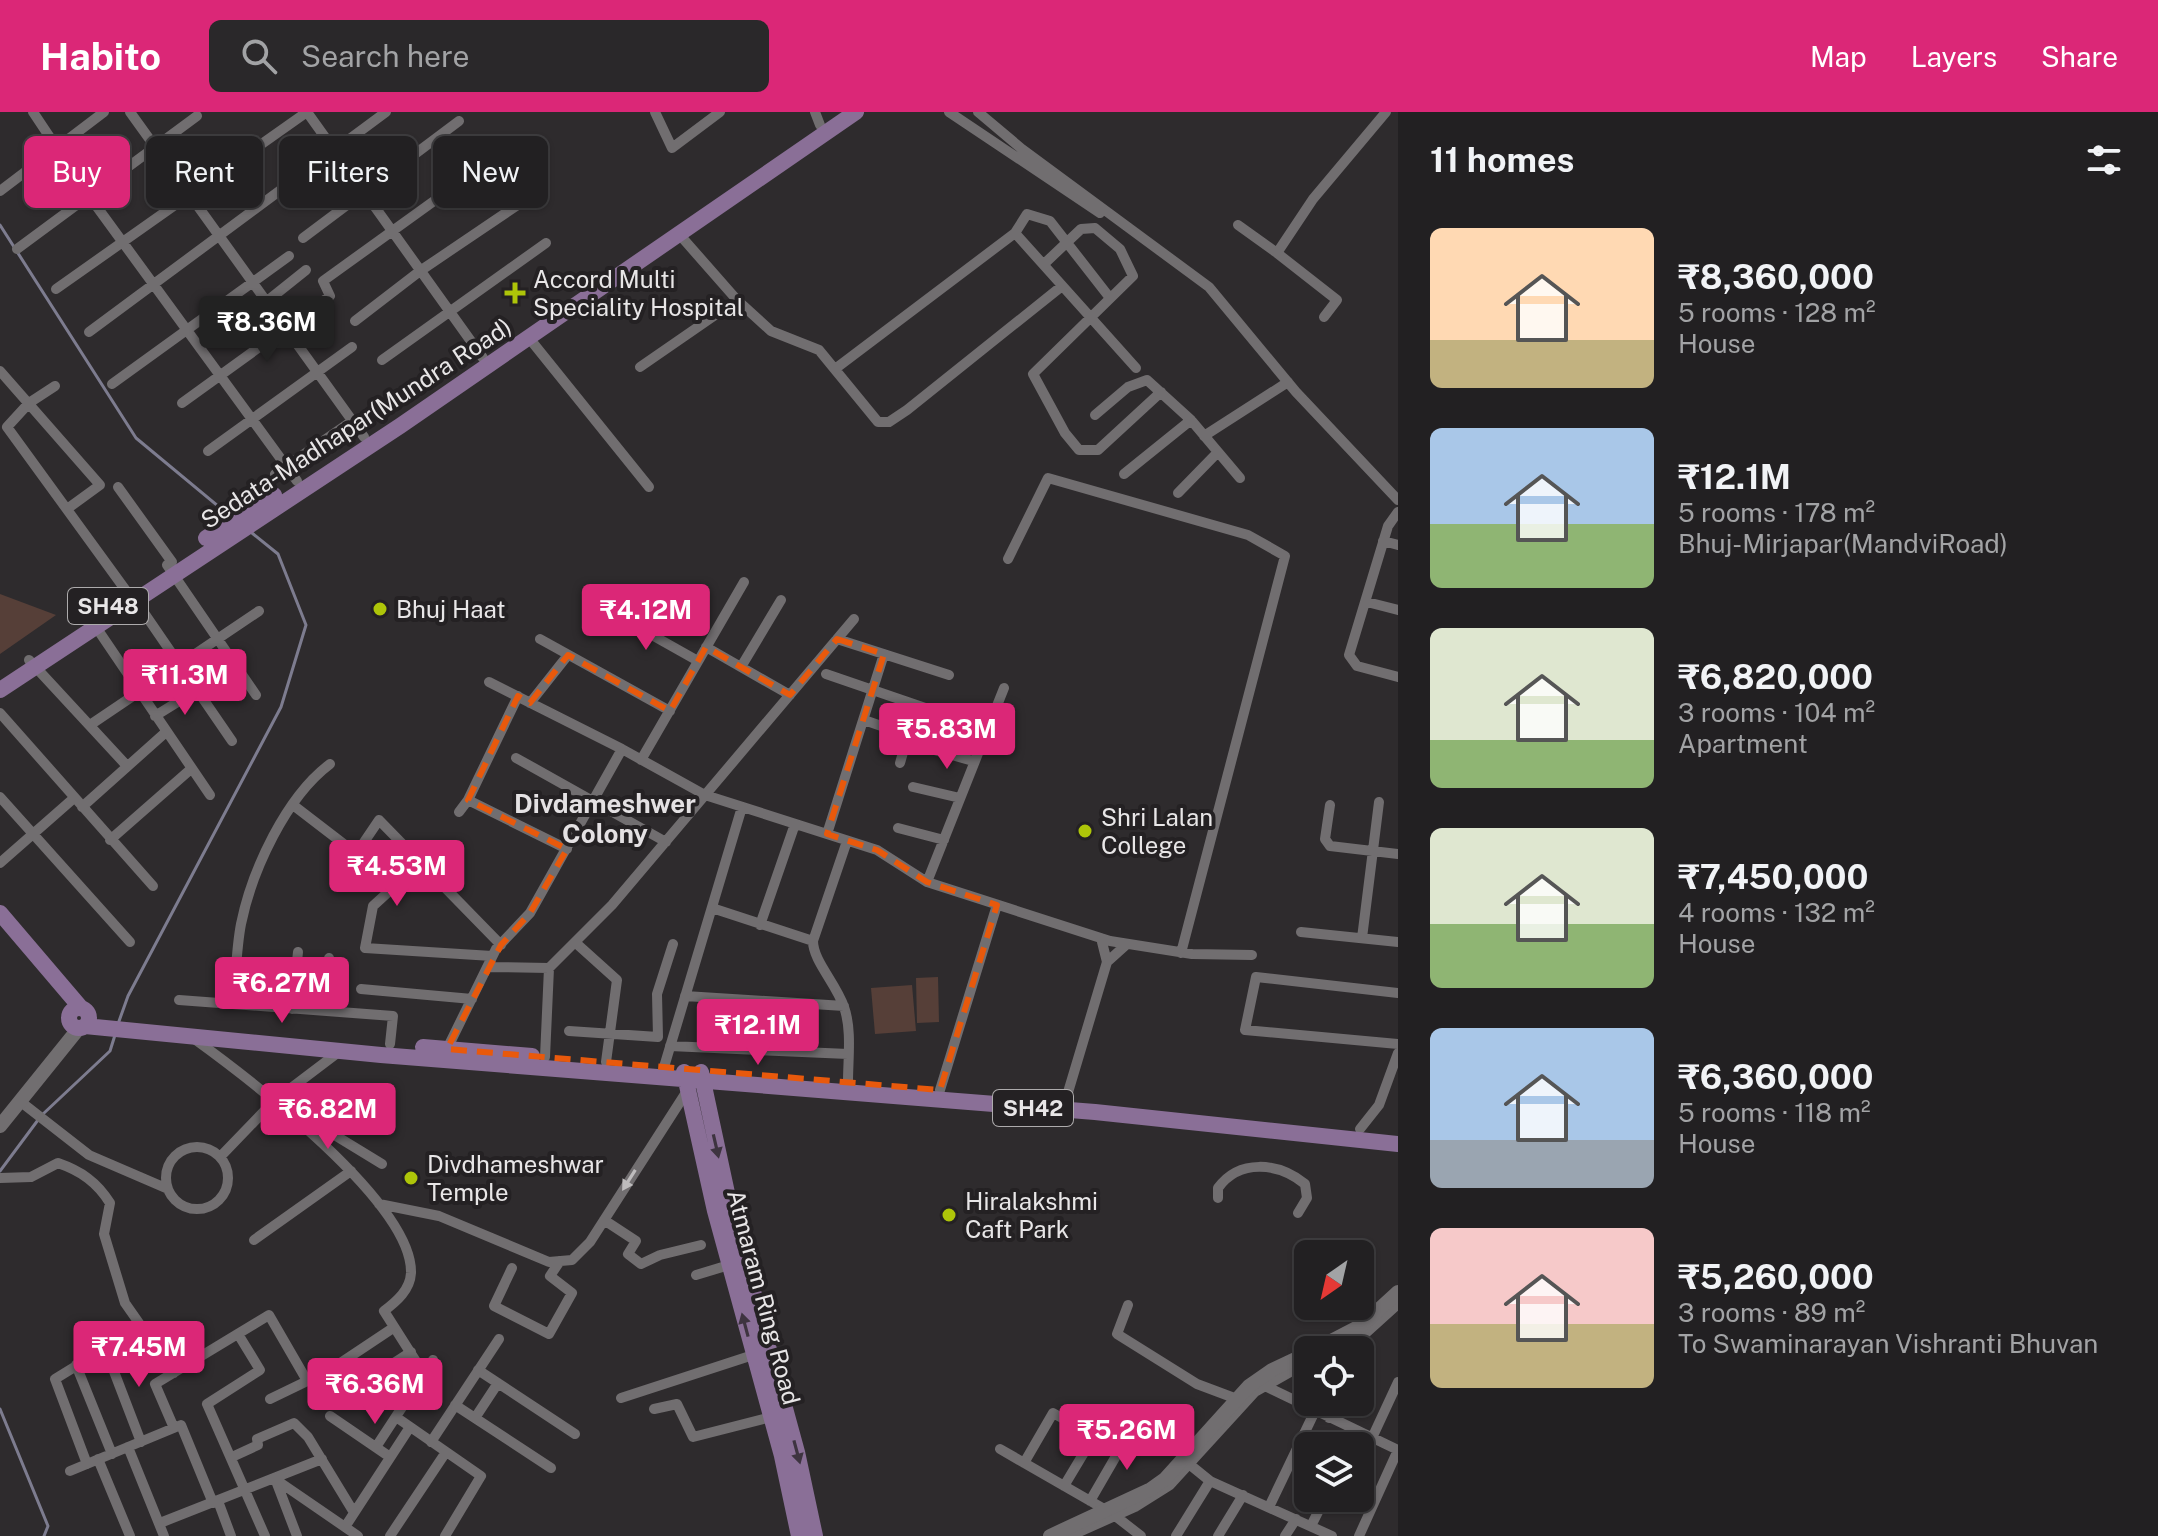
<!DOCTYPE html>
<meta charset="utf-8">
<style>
:root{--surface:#222022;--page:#2a282a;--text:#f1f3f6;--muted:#a2a3a5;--line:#3f3e40;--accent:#db2777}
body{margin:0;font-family:"Public Sans",sans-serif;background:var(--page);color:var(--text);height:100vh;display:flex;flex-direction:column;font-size:30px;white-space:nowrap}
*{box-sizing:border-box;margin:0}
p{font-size:26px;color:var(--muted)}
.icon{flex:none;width:44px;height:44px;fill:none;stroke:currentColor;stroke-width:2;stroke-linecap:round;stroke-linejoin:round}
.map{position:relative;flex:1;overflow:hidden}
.details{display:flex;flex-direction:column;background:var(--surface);width:760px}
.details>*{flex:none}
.banner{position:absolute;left:24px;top:24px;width:760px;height:72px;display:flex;gap:16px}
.needle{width:52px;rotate:214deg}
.fabs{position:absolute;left:1294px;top:1128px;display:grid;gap:16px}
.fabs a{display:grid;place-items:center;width:80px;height:80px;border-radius:12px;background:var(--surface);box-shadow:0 2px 6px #0004,0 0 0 2px var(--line);font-size:40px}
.price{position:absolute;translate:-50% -68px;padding:0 18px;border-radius:8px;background:var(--accent);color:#fff;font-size:26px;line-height:52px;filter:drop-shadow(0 2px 4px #0008)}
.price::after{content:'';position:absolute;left:50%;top:48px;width:24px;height:18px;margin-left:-12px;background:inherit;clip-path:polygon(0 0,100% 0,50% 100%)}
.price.active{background:#222;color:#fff}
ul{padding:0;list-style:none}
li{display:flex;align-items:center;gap:24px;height:200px;padding:0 32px}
li span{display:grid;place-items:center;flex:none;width:224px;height:160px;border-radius:12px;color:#555}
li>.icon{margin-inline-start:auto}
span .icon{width:96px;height:96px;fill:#fffc;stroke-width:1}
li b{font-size:34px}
h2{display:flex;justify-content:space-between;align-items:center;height:96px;padding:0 32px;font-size:34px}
.chip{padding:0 28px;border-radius:12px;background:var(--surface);box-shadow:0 2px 6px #0004,0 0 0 2px var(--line);font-size:28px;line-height:72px}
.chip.active{background:var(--accent);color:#fff}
header{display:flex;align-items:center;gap:48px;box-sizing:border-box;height:112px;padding:0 40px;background:var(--accent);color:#fff}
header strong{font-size:38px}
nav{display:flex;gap:44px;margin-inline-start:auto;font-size:28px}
.search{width:560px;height:72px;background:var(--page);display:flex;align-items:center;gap:20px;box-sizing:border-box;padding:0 28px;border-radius:12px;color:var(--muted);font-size:30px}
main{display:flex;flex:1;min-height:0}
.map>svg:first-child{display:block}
</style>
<header>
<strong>Habito</strong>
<div class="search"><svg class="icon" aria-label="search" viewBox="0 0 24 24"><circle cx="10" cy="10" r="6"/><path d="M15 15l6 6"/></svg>Search here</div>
<nav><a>Map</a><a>Layers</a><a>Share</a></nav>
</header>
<main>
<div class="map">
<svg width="1398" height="1424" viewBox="0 0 1398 1424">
<rect width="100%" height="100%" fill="#2e2b2d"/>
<path fill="#563f38" d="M0 482 56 503 0 542Z
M938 865 939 910 917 911 916 866Z
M912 873 916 919 875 922 871 876Z"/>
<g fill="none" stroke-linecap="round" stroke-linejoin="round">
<path stroke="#7d7c8f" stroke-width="3" d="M0 113 136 326 230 404
M118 912 128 884 281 595 306 513 278 442 252 421
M43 1002 110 939 115 923
M0 1059 38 1008
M0 1297 48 1414 44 1424"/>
<path stroke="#716e70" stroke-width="10" d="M33 0 89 84 297 369
M130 0 364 325
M307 0 483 246
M655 0 672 36 720 0
M815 0 820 13
M949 0 1100 101
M978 0 1022 37 1209 175 1296 280 1398 388
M0 79 104 0
M1238 113 1277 141
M679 122 737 188 771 219 819 238 878 310H889L907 298 1062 174
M303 126 459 9
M17 137 197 4
M1044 152 1081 117 1095 116 1120 137 1133 164 1033 262 1065 321 1079 338H1098L1161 280
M56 177 307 0
M1110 186 1050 109 1027 102 1015 121 1136 256
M266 190 306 158
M1324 205 1337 188 1277 141 1313 87 1386 0
M355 209 420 159 519 92
M89 220 386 0
M529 226 649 375
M382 248 546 131
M640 255 737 188
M835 257 1015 121
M0 259 100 373 67 397
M112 272 289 144
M55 274 29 291 7 315 127 480
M182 291 330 184 323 169 477 58
M1095 303 1128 275 1147 268 1191 308 1240 366
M1204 324 1288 270
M208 339 352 235
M275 362 352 309
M1124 362 1191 308
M118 375 172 450
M1178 381 1218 340
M1398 400 1388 414 1349 543 1357 554 1398 565
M1383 429 1398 433
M1008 447 1048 366 1248 423 1285 444 1181 841
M167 453 256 583
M1367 490 1398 498
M138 492 232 629
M611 500 698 549
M98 518 210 683
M540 527 670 599
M837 527 949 563
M706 535 790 583
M29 548 127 654
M741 555 781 488
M826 562 931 598
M489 570 622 637 705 683 877 738 927 770 1110 829 1192 842 1252 843
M530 591 568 543
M944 600 987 612
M0 601 153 774
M155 604 197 578
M864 608 916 626
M90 613 259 499
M931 637 973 649
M516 646 666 730
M641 648 744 470
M900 651 908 623
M913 675 960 686
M0 685 130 830
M468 688 567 737
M293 693 375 756
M1330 693 1325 727 1330 734 1398 742
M82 695 166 620
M459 700 468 688 518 584
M898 716 944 728
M827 722 884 542
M110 728 191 657
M847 729 813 829C813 849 836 871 844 895 852 917 848 947 848 970
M356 742 379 708 501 833
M0 751 74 686
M420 751 373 794 365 836 492 844
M927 770 1004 576
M712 796 813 829
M760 813 795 712
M1301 820 1398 830
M1101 826 1107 850
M1362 826 1379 690
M577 832 617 868 606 950
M487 855 549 856
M361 877 472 887
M1398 881 1256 865 1245 918 1398 932
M685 884 844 894
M179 888 393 904 390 932
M233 892C236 866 236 838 241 812 252 758 286 685 330 652
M292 897 298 840
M324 899 329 846
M569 919 658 925 657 882 673 832
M193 926C247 965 413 1091 411 1161 410 1178 397 1189 384 1199L424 1262
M670 934 848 942
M447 937 496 837 530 801 622 637
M545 945 549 856 612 793 854 507
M664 955 742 695
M940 978 997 793
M1066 987 1107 850 1127 832
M21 990 89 1043 168 1077
M288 1000 305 1005 382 1052
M1360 1017 1379 993 1398 941
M166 1066a31 31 0 1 1 62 0a31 31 0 1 1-62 0Z
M220 1045 274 989 340 939
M0 1066 31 1065 58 1051C81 1059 97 1070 110 1091L104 1122 125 1191 174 1261
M1218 1086V1076C1239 1047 1278 1050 1305 1072L1307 1086 1298 1101
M379 1092 439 1104 549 1150 572 1148 590 1130 687 979
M604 1108 636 1129 628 1142 641 1152 660 1143 701 1133
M254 1128 351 1059
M512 1156 494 1194 549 1222 572 1181 550 1164 560 1149
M696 1163 729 1153
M1128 1193 1117 1222 1197 1272 1237 1287
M238 1222 260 1258 207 1292 265 1424
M105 1236 141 1330
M1334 1238 1367 1220 1398 1192
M76 1253 112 1342
M478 1258 575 1322
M358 1265 380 1260 411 1240
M1263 1273 1398 1338
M621 1286 753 1243
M270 1287 330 1258 393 1216
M455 1293 551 1356
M654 1297 677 1292 693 1325 771 1305
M330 1304 390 1345
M396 1305 481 1364 445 1424
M475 1306 498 1271
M1329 1306 1336 1290
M174 1316 155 1272 269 1203 306 1267
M1372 1326 1398 1270
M431 1330 499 1227
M1349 1334 1356 1319
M128 1335 164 1424
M376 1335 433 1248
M1000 1337 1106 1398
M232 1345 258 1333 257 1327 294 1311 308 1325 353 1399
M98 1347 130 1424
M1024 1351 1053 1301 1094 1324 1064 1374
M87 1352 55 1267 141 1214
M1189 1352 1210 1369 1332 1424
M70 1359 181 1313 213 1391
M275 1367 358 1424
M276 1369 297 1424
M218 1389 231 1424
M1090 1389 1134 1313
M1269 1395 1315 1299
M1114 1403 1141 1424
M160 1411 322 1347
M1311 1414 1325 1386
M345 1415 410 1315
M390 1424 446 1340
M1070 1424 1135 1395 1170 1373 1255 1280 1308 1250
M1176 1424 1210 1369
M1218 1424 1243 1383
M1285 1424 1296 1407
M1359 1424 1398 1338"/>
<path stroke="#716e70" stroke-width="14" d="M0 1014 79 916"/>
<path stroke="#716e70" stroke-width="14" d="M1314 1238 1362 1213 1398 1180
M1050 1424 1151 1377 1165 1367 1249 1274 1272 1258 1308 1241"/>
<path stroke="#8a6f97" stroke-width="16" d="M206 426 274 383
M0 578 400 314 856 0
M0 801 81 896
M69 906a10 10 0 1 1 20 0a10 10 0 1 1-20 0Z
M85 914 381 943 1095 1000 1398 1032
M423 935 532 944
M684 960 715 1099 782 1344 799 1424
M701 960 730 1095 797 1340 815 1424"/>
</g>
<defs><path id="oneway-solid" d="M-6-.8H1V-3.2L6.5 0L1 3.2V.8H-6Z" transform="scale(2)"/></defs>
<g fill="#3e3440">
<use href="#oneway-solid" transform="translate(716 1034) rotate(77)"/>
<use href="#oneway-solid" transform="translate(745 1213) rotate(-105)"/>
<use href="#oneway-solid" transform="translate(797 1340) rotate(75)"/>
</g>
<use fill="#bebcbd" href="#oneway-solid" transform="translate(629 1068) rotate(122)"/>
<path fill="none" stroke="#e8590c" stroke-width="6" stroke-dasharray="16 10" stroke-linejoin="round" d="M837 527 884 542 827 722 877 738 927 770 997 793 940 978 447 937 501 833 530 801 567 737 468 688 518 584 530 591 568 543 670 599 706 535 790 583Z"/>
<g fill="#aec509" stroke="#242123" stroke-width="3">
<path d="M511 169h8v8h8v8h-8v8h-8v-8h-8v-8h8z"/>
<circle cx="380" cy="497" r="8"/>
<circle cx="1085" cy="719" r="8"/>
<circle cx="411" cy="1066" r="8"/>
<circle cx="949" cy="1103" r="8"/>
</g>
<g text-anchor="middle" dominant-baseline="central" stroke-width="8" stroke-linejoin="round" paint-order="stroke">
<g fill="#242123" stroke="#adabac" stroke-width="2">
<rect x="68" y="476" width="80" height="36" rx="6"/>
<rect x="993" y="978" width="80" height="36" rx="6"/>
</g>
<g font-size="22" font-weight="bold" fill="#e8e6e7">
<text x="108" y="494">SH48</text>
<text x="1033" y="996">SH42</text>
</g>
<g font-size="24" fill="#e8e6e7" stroke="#242123" text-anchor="start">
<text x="533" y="167">Accord Multi<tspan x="533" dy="28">Speciality Hospital</tspan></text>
<text x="396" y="497">Bhuj Haat</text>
<text x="1101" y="705">Shri Lalan<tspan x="1101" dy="28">College</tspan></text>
<text x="427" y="1052">Divdhameshwar<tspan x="427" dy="28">Temple</tspan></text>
<text x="965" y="1089">Hiralakshmi<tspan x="965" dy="28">Caft Park</tspan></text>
</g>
<g font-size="24" fill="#e8e6e7" stroke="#242123">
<text transform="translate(356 311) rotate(-33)">Sedata-Madhapar(Mundra Road)</text>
<text transform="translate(764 1185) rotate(75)">Atmaram Ring Road</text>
</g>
<g font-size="26" font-weight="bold" fill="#e4e1e3" stroke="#242123">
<text x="605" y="691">Divdameshwer<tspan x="605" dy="30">Colony</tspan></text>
</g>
</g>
</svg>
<div class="fabs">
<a><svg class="needle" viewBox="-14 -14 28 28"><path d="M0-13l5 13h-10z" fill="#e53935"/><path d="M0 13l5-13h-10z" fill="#a2a3a5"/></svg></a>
<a><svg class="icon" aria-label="locate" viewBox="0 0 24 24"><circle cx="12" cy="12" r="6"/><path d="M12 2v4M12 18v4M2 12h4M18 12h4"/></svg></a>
<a><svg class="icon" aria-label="layers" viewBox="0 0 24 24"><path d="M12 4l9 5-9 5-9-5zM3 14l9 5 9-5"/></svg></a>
</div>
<b class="price active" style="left:267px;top:252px">₹8.36M</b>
<b class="price" style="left:646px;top:540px">₹4.12M</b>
<b class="price" style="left:185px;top:605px">₹11.3M</b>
<b class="price" style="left:947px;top:659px">₹5.83M</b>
<b class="price" style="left:397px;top:796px">₹4.53M</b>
<b class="price" style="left:282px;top:913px">₹6.27M</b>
<b class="price" style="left:758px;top:955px">₹12.1M</b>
<b class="price" style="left:328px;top:1039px">₹6.82M</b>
<b class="price" style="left:139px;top:1277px">₹7.45M</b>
<b class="price" style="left:375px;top:1314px">₹6.36M</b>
<b class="price" style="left:1127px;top:1360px">₹5.26M</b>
<div class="banner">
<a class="chip active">Buy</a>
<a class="chip">Rent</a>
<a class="chip">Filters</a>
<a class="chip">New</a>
</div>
</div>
<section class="details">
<h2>11 homes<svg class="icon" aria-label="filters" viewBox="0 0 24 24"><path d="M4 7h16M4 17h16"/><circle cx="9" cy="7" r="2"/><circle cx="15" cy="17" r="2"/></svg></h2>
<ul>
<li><span style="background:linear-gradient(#ffd9b3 70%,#c2b280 0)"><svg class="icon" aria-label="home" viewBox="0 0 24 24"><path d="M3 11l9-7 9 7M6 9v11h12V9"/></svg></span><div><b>₹8,360,000</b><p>5 rooms · 128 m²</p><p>House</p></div></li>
<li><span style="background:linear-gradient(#a9c7e8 60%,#8fb573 0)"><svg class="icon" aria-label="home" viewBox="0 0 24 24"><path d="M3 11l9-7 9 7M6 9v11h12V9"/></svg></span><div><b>₹12.1M</b><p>5 rooms · 178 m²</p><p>Bhuj-Mirjapar(MandviRoad)</p></div></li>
<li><span style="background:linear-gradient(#dfe7d0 70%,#8fb573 0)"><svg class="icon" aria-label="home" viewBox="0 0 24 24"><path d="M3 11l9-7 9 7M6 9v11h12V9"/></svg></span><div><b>₹6,820,000</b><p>3 rooms · 104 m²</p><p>Apartment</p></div></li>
<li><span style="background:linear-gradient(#dfe7d0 60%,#8fb573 0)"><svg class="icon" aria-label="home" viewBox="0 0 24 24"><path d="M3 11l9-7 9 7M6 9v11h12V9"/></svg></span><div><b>₹7,450,000</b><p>4 rooms · 132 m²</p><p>House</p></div></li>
<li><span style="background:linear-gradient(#a9c7e8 70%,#9aa5b1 0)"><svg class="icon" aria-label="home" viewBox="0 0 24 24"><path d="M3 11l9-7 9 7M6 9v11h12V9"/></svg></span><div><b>₹6,360,000</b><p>5 rooms · 118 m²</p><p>House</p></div></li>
<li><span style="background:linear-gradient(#f6c9c9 60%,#c2b280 0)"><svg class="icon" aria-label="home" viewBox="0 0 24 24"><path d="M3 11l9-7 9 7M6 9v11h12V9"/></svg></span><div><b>₹5,260,000</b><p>3 rooms · 89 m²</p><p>To Swaminarayan Vishranti Bhuvan</p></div></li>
</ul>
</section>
</main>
